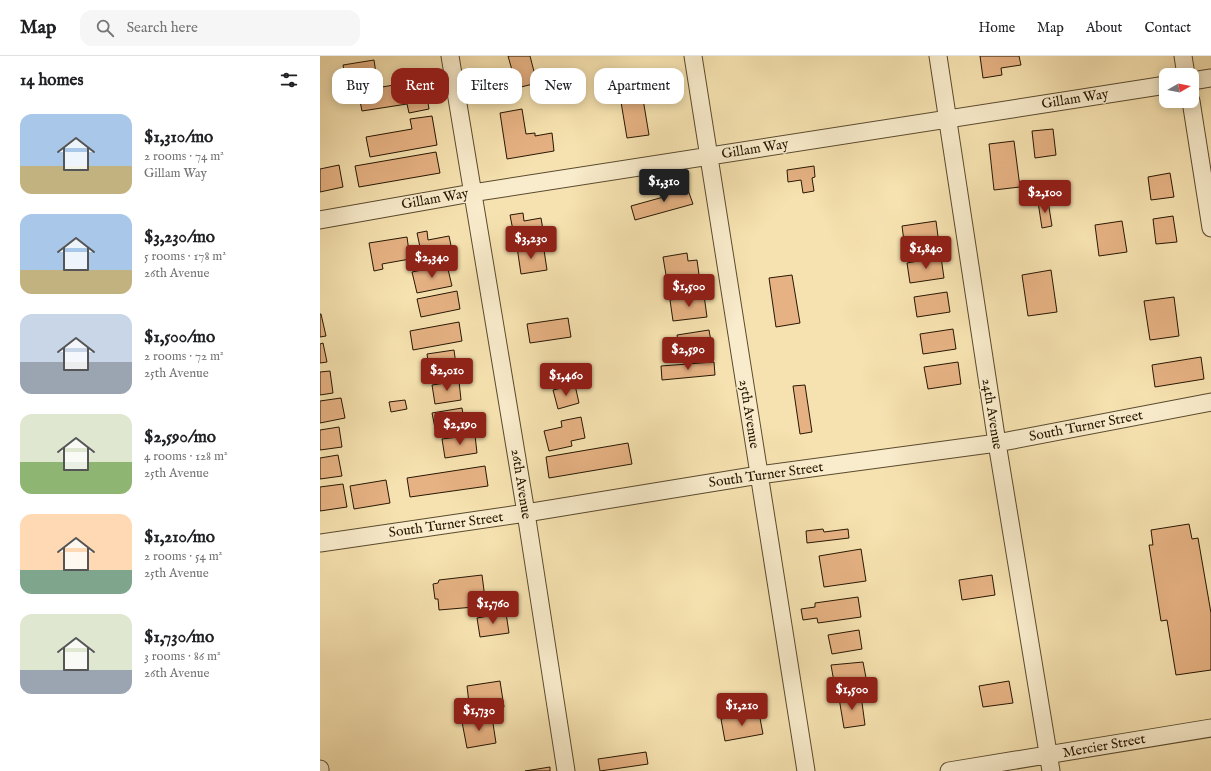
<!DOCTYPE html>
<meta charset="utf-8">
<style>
:root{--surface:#fff;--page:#f6f6f6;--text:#202124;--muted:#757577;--line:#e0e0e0;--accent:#8f2418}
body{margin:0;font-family:"IM FELL English",serif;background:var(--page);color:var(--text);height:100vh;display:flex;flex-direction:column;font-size:15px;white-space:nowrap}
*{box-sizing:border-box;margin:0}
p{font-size:13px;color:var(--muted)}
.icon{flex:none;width:22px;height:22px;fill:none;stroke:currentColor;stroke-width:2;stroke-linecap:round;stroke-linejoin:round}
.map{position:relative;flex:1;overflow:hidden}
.panel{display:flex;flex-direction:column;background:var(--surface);width:320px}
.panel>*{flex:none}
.banner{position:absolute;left:12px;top:12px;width:380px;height:36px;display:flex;gap:8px}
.needle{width:26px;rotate:81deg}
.fabs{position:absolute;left:839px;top:12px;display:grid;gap:8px}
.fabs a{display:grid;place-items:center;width:40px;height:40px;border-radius:8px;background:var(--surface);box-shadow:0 2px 10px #0003;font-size:20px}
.price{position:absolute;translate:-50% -34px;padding:0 9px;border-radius:4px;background:var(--accent);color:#fff;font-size:13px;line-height:26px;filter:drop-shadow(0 1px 2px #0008)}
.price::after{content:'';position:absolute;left:50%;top:24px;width:12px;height:9px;margin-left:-6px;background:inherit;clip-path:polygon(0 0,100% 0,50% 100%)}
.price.selected{background:#222;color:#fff}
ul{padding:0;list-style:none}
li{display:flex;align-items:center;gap:12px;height:100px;padding:0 20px}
li span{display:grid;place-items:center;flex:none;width:112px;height:80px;border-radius:12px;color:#555}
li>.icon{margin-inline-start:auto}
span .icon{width:48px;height:48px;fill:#fffc;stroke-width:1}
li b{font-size:17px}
h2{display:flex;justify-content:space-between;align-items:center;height:48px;padding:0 20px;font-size:17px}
.tag{padding:0 14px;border-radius:12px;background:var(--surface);box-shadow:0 2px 10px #0003;font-size:14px;line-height:36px}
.tag.selected{background:var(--accent);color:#fff}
header{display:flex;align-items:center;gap:24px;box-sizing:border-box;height:56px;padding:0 20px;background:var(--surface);border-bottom:1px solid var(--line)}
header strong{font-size:19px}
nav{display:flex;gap:22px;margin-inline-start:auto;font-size:14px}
.search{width:280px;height:36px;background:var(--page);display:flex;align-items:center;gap:10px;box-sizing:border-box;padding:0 14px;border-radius:12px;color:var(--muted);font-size:15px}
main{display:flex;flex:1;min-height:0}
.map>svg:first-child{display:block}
</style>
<header>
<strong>Map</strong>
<div class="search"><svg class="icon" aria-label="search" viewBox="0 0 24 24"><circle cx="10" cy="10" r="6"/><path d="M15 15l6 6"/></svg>Search here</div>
<nav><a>Home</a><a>Map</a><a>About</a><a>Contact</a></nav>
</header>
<main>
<section class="panel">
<h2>14 homes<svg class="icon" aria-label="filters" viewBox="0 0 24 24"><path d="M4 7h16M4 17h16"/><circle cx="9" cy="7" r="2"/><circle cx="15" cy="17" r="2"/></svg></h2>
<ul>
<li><span style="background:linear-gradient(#a9c7e8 65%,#c2b280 0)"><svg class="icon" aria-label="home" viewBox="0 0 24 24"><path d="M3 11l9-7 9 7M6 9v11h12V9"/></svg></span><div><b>$1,310/mo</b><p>2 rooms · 74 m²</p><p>Gillam Way</p></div></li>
<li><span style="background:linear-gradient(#a9c7e8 70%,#c2b280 0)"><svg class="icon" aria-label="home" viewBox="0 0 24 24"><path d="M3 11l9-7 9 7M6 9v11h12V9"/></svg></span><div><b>$3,230/mo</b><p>5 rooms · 178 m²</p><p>26th Avenue</p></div></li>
<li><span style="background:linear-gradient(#c9d6e8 60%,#9aa5b1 0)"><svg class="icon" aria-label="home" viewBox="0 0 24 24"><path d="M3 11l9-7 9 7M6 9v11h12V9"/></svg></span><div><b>$1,500/mo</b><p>2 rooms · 72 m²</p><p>25th Avenue</p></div></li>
<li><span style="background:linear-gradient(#dfe7d0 60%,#8fb573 0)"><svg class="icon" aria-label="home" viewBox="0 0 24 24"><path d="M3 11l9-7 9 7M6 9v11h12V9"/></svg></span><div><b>$2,590/mo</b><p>4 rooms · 128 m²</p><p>25th Avenue</p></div></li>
<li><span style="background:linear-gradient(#ffd9b3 70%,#7fa58c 0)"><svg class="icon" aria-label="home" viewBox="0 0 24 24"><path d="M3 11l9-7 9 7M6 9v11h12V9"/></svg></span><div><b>$1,210/mo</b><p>2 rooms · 54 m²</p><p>25th Avenue</p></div></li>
<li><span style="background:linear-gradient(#dfe7d0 70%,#9aa5b1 0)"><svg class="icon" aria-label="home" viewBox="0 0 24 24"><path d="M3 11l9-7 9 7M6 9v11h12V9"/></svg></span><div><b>$1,730/mo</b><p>3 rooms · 86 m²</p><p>26th Avenue</p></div></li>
</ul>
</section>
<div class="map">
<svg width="891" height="715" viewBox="0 0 891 715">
<rect width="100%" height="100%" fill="#f6e2b0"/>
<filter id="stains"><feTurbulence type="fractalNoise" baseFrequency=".005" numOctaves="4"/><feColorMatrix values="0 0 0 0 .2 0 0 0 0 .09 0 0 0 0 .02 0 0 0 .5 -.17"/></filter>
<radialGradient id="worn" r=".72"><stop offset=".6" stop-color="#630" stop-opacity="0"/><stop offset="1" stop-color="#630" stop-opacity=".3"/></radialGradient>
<path fill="#e6b283" stroke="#261702" d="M188 0H210L217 27 197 32Z
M660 0H699L701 9 681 12 682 19 663 22Z
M54 4 57 24 27 30 23 9Z
M104 24 109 53 89 57 87 48 42 55 38 35Z
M321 31 329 79 307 82 299 34Z
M202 53 206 78 215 77V80L232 77 234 95 187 103 180 57Z
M112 60 117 89 50 101 46 81 92 73 90 63Z
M733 73 736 99 715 102 712 75Z
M694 85 700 131 674 134 669 88Z
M116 96 120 117 39 131 35 110Z
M19 109 23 131 0 136V113Z
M494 110 495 121 492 122 494 135 483 137 481 124 468 126 467 114Z
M850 117 854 141 831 144 828 121Z
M365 129 367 135 368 134 373 148 315 164 311 150 347 140 346 134Z
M728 145 732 170 722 172 718 146Z
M203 157 204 165 221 162 224 180 195 185 190 159Z
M853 160 857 186 836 188 833 163Z
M616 165 619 188 585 193 582 170Z
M802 165 807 196 779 200 775 169Z
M107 175 108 184 129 180 133 199 103 205 97 177Z
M87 181 90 203 62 208 63 213 54 215 49 187Z
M207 189 209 196 224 194 227 214 201 218 197 191Z
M367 197 368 205 377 204 380 226 348 231 343 201Z
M621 201 624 222 590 227 587 207Z
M127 209 132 230 97 237 92 216Z
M731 214 737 256 708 260 702 219Z
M472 219 480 267 456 271 449 222Z
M137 235 140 253 101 261 97 243Z
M627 236 630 256 597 261 594 241Z
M384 239 387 261 353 265 350 244Z
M854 241 859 280 830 284 824 245Z
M0 258H1L6 280 0 281Z
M248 262 251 281 210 287 207 268Z
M139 266 142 285 93 294 90 275Z
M633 273 636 293 603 298 600 278Z
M389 274 393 297 361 303 357 279Z
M3 287 7 306 0 307V288Z
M134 294 137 316 110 320 107 298Z
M881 301 884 323 835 331 832 309Z
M394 306 395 319 342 324 341 310Z
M638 306 641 328 608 333 604 311Z
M10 315 13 337 0 339V316Z
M139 325 141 344 115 348 112 329Z
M255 329 259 347 238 353 233 334Z
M485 329 492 376 480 378 473 330Z
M21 342 25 362 0 367V345Z
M85 344 87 353 71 356 69 346Z
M142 352 145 371 116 377 112 357Z
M261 361 265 382 251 385 252 390 229 395 224 375 242 371 241 365Z
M19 371 22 391 0 394V374Z
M155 379 157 397 125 402 122 383Z
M308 387 312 408 229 422 226 401Z
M18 399 22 420 0 423V402Z
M165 410 168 430 90 441 87 422Z
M66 424 70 447 34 453 30 430Z
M23 428 27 451 0 455V431Z
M869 468 872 483 878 482 891 557V614L856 619 847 564 841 565 829 489H833L831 474Z
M503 473 504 476 528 473 529 482 487 487 486 475Z
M541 493 546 525 504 531 499 500Z
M162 519 166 550 119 554 118 543H115L113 528 118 527 119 524Z
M672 519 675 539 642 544 639 524Z
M538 541 541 561 498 567 497 562 483 564 481 553 495 551V547Z
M186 557 189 577 160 581 157 562Z
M539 574 542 593 512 598 508 579Z
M543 606 547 627 515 632 511 609Z
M180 625 184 651 150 656 147 630Z
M689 625 693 647 663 651 659 630Z
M541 639 545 669 524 672 519 642Z
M439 657 443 678 405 685 401 663Z
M172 661 176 687 147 692 142 666Z
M326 696 328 708 280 715 278 703Z
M230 711V715H205Z"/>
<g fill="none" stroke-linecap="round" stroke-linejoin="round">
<g stroke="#5a4a2e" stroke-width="19">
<path id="minor" d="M130 0 206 457 246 715
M373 0 486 715
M618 0 677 387 731 715
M863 0 866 19
M872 25 891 22
M871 45 891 172
M0 164 152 137 846 29
M0 487 206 457 439 419 677 387 891 346
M0 713V715
M629 715 891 672"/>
</g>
<use href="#minor" stroke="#f9eccc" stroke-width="17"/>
</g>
<g text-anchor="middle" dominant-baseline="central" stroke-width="3" stroke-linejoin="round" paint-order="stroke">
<g font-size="14" fill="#261702" stroke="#f9eccc">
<text transform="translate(755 43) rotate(-9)">Gillam Way</text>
<text transform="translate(435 93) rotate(-9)">Gillam Way</text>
<text transform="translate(115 143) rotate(-10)">Gillam Way</text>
<text transform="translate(429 358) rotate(81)">25th Avenue</text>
<text transform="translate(672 358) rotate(81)">24th Avenue</text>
<text transform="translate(766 370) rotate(-11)">South Turner Street</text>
<text transform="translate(446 419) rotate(-8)">South Turner Street</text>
<text transform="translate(201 428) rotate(81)">26th Avenue</text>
<text transform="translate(126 469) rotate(-8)">South Turner Street</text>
<text transform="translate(784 690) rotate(-10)">Mercier Street</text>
</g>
</g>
<rect width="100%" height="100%" filter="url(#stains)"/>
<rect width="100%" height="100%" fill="url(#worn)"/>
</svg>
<div class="fabs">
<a><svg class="needle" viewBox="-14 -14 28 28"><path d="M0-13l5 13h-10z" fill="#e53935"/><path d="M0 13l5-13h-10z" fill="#757577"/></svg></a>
</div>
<b class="price selected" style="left:344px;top:147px">$1,310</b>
<b class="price" style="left:725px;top:158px">$2,100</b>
<b class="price" style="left:211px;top:204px">$3,230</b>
<b class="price" style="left:606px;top:214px">$1,840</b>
<b class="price" style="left:112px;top:223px">$2,340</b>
<b class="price" style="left:369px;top:252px">$1,500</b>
<b class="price" style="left:368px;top:315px">$2,590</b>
<b class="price" style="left:127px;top:336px">$2,010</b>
<b class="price" style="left:246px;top:341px">$1,460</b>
<b class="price" style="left:140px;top:390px">$2,190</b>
<b class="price" style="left:173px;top:569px">$1,760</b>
<b class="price" style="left:532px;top:655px">$1,500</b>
<b class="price" style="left:422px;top:671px">$1,210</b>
<b class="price" style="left:159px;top:676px">$1,730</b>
<div class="banner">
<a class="tag">Buy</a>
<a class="tag selected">Rent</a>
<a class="tag">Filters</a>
<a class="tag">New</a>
<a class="tag">Apartment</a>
</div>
</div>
</main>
